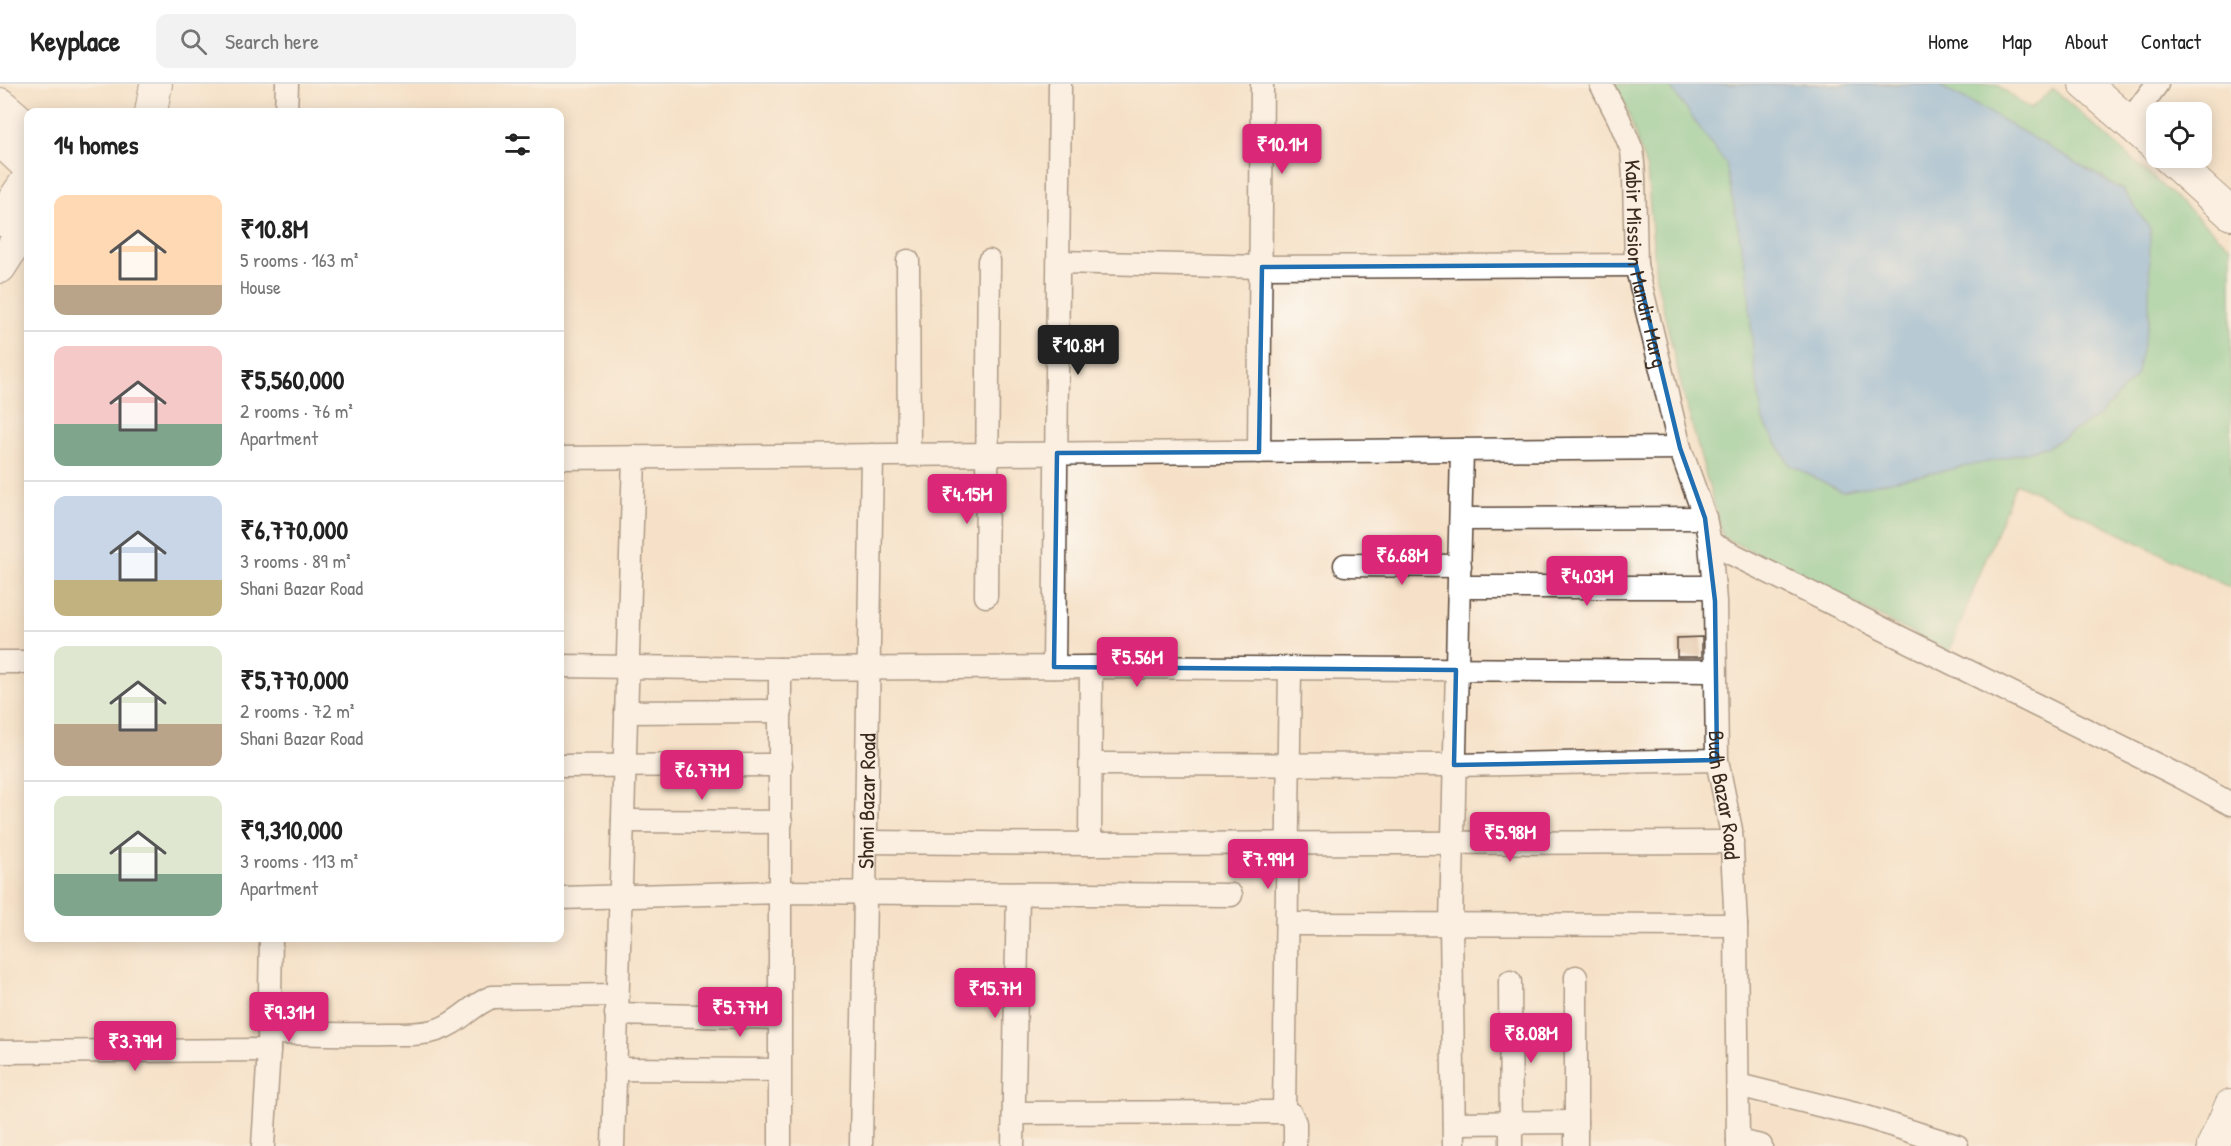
<!DOCTYPE html>
<meta charset="utf-8">
<style>
:root{--surface:#fff;--page:#f2f2f2;--text:#222;--muted:#767676;--line:#e0e0e0;--accent:#db2777}
body{margin:0;font-family:"Patrick Hand",sans-serif;background:var(--page);color:var(--text);height:100vh;display:flex;flex-direction:column;font-size:22px;white-space:nowrap}
*{box-sizing:border-box;margin:0}
p{font-size:20px;color:var(--muted)}
.icon{flex:none;width:33px;height:33px;fill:none;stroke:currentColor;stroke-width:2;stroke-linecap:round;stroke-linejoin:round}
.map{position:relative;flex:1;overflow:hidden}
.side{position:absolute;left:24px;top:24px;width:540px;height:834px;display:flex;flex-direction:column;background:var(--surface);border-radius:12px;box-shadow:0 3px 15px #0003}
.side>*{flex:none}
.tools{position:absolute;left:2146px;top:18px;display:grid;gap:12px}
.tools a{display:grid;place-items:center;width:66px;height:66px;border-radius:12px;background:var(--surface);box-shadow:0 3px 15px #0003;font-size:30px}
.price{position:absolute;translate:-50% -51px;padding:0 14px;border-radius:6px;background:var(--accent);color:#fff;font-size:20px;line-height:39px;filter:drop-shadow(0 2px 3px #0008)}
.price::after{content:'';position:absolute;left:50%;top:36px;width:18px;height:14px;margin-left:-9px;background:inherit;clip-path:polygon(0 0,100% 0,50% 100%)}
.price.active{background:#222;color:#fff}
ul{padding:0;list-style:none}
li{display:flex;align-items:center;gap:18px;height:150px;padding:0 30px}
li+li{border-top:2px solid var(--line)}
li span{display:grid;place-items:center;flex:none;width:168px;height:120px;border-radius:12px;color:#555}
li>.icon{margin-inline-start:auto}
span .icon{width:72px;height:72px;fill:#fffc;stroke-width:1}
li b{font-size:26px}
h2{display:flex;justify-content:space-between;align-items:center;height:72px;padding:0 30px;font-size:26px}
header{display:flex;align-items:center;gap:36px;box-sizing:border-box;height:84px;padding:0 30px;background:var(--surface);border-bottom:2px solid var(--line)}
header strong{font-size:28px}
nav{display:flex;gap:33px;margin-inline-start:auto;font-size:21px}
.search{width:420px;height:54px;background:var(--page);display:flex;align-items:center;gap:15px;box-sizing:border-box;padding:0 21px;border-radius:12px;color:var(--muted);font-size:22px}
.map>svg:first-child{display:block}
</style>
<header>
<strong>Keyplace</strong>
<div class="search"><svg class="icon" aria-label="search" viewBox="0 0 24 24"><circle cx="10" cy="10" r="6"/><path d="M15 15l6 6"/></svg>Search here</div>
<nav><a>Home</a><a>Map</a><a>About</a><a>Contact</a></nav>
</header>
<div class="map">
<svg width="2231" height="1062" viewBox="0 0 2231 1062">
<rect width="100%" height="100%" fill="#fdfcf7"/>
<filter id="ink" filterUnits="userSpaceOnUse"><feTurbulence type="fractalNoise" baseFrequency=".0167" numOctaves="2"/><feDisplacementMap in="SourceGraphic" scale="12" xChannelSelector="R" yChannelSelector="G"/><feConvolveMatrix kernelMatrix="1 2 1 2 8 2 1 2 1" color-interpolation-filters="sRGB"/></filter>
<filter id="wash" filterUnits="userSpaceOnUse"><feTurbulence type="fractalNoise" baseFrequency=".008" numOctaves="4" result="noise"/><feDisplacementMap in="SourceGraphic" scale="24" xChannelSelector="R" yChannelSelector="G"/><feGaussianBlur stdDeviation="1.35" result="paint"/><feColorMatrix in="noise" values="0 0 0 0 0 0 0 0 0 0 0 0 0 0 0 0 0 1.4 0 .05"/><feComposite in="paint" operator="in"/></filter>
<g filter="url(#wash)">
<rect width="100%" height="100%" fill="#f6e1c8"/>
<path fill="#70c990" stroke="#567a57" stroke-width="1.5" d="M1613 0H1996L2030 25 2053 5 2231 163V504L2016 399 1949 568 1723 453 1684 313 1656 194 1647 87 1626 22Z"/>
<path fill="#6cace0" stroke="#546b7f" stroke-width="1.5" d="M1668 0H1936L1987 27 2123 106 2150 145 2149 236 2136 292 2100 331 2049 362 1993 377 1841 407 1790 381 1763 337 1754 280 1748 197 1726 80Z"/>
<g id="blocks">
<path fill="#daae84" d="M1702 553V573H1677V554Z"/>
</g>
</g>
<g filter="url(#ink)">
<use href="#blocks" fill-opacity="0" stroke="#574538" stroke-width="1.5"/>
<g fill="none" stroke-linecap="round" stroke-linejoin="round">
<g stroke="#574538" stroke-width="25">
<g id="street">
<path id="s1" d="M1601 0 1619 35 1632 66 1634 93 1636 181 1680 364 1705 434 1710 459 1715 517 1717 676 1731 746 1736 841 1738 1062"/>
<path d="M286 28 287 0"/>
<path d="M2129 38 2157 0"/>
<path d="M908 177 909 371"/>
<path d="M1059 178 1262 183 1636 181"/>
<path d="M1259 368 1262 0"/>
<path d="M560 374 1680 364"/>
<path d="M1461 435 1705 434"/>
<path d="M1710 459 2181 693 2231 720"/>
<path d="M1345 481 1460 482"/>
<path d="M1460 503H1714"/>
<path d="M986 512 989 177"/>
<path d="M0 578H28"/>
<path d="M560 582 780 585 1091 583 1714 587"/>
<path d="M1054 583 1060 0"/>
<path d="M626 628 781 627"/>
<path d="M1092 680 1454 681 1717 676"/>
<path d="M560 682 781 681"/>
<path d="M623 737 781 738"/>
<path d="M867 758 1090 760 1091 583"/>
<path d="M1090 760 1732 758"/>
<path d="M560 814 780 808 1231 811"/>
<path d="M1287 840 1736 841"/>
<path d="M1576 893V1062"/>
<path d="M1510 898 1511 1062"/>
<path d="M616 930 779 934"/>
<path d="M269 949C308 949 347 951 386 950 403 950 421 951 437 946 458 940 471 921 492 913L617 911"/>
<path d="M0 968 269 966"/>
<path d="M615 985 779 986"/>
<path d="M1738 1001 1863 1032 1957 1062"/>
<path d="M1284 1028 1290 585"/>
<path d="M1014 1029 1284 1028 1291 1030 1295 1039V1062"/>
<path d="M1454 1039 1576 1038"/>
<path d="M1738 1057 1761 1062"/>
<path d="M263 1062 269 966 271 854"/>
<path d="M613 1062 634 373"/>
<path d="M780 1062V585"/>
<path id="s2" d="M861 1062 872 371"/>
<path d="M1013 1062 1018 810"/>
<path d="M1454 1062 1451 840 1462 366"/>
</g>
</g>
<g stroke="#574538" stroke-width="34">
<path id="secondary" d="M2085 0 2157 63
M0 20 28 44
M151 28 156 0
M0 56 28 82
M2169 74 2231 130
M0 136 28 95
M0 183 28 139
M2213 1062 2231 1021"/>
</g>
<use href="#street" stroke="#fff" stroke-width="22"/>
<use href="#secondary" stroke="#fff" stroke-width="32"/>
</g>
</g>
<path d="M0 0H2231V1062H0ZM1636 181 1680 364 1705 434 1715 517 1717 676 1454 681 1456 586 1054 583 1057 369 1259 368 1262 183Z" fill="#f6e1c8" fill-opacity=".55" fill-rule="evenodd"/>
<path fill="none" stroke="#1f6fb2" stroke-width="4.5" stroke-linejoin="round" d="M1636 181 1680 364 1705 434 1715 517 1717 676 1454 681 1456 586 1054 583 1057 369 1259 368 1262 183Z"/>
<g text-anchor="middle" dominant-baseline="central" stroke-width="4.5" stroke-linejoin="round" paint-order="stroke">
<g font-size="22" fill="#3b2a1e" stroke="#fdfcf7">
<text stroke="none"><textPath href="#s1" startOffset="188">Kabir Mission Mandir Marg</textPath></text>
<text stroke="none"><textPath href="#s1" startOffset="729">Budh Bazar Road</textPath></text>
<text stroke="none"><textPath href="#s2" startOffset="345">Shani Bazar Road</textPath></text>
</g>
</g>
</svg>
<div class="tools">
<a><svg class="icon" aria-label="locate" viewBox="0 0 24 24"><circle cx="12" cy="12" r="6"/><path d="M12 2v4M12 18v4M2 12h4M18 12h4"/></svg></a>
</div>
<b class="price" style="left:1282px;top:91px">₹10.1M</b>
<b class="price active" style="left:1078px;top:292px">₹10.8M</b>
<b class="price" style="left:967px;top:441px">₹4.15M</b>
<b class="price" style="left:1402px;top:502px">₹6.68M</b>
<b class="price" style="left:1587px;top:523px">₹4.03M</b>
<b class="price" style="left:1137px;top:604px">₹5.56M</b>
<b class="price" style="left:702px;top:717px">₹6.77M</b>
<b class="price" style="left:1510px;top:779px">₹5.98M</b>
<b class="price" style="left:1268px;top:806px">₹7.99M</b>
<b class="price" style="left:995px;top:935px">₹15.7M</b>
<b class="price" style="left:740px;top:954px">₹5.77M</b>
<b class="price" style="left:289px;top:959px">₹9.31M</b>
<b class="price" style="left:1531px;top:980px">₹8.08M</b>
<b class="price" style="left:135px;top:988px">₹3.79M</b>
<section class="side">
<h2>14 homes<svg class="icon" aria-label="filters" viewBox="0 0 24 24"><path d="M4 7h16M4 17h16"/><circle cx="9" cy="7" r="2"/><circle cx="15" cy="17" r="2"/></svg></h2>
<ul>
<li><span style="background:linear-gradient(#ffd9b3 75%,#b9a48a 0)"><svg class="icon" aria-label="home" viewBox="0 0 24 24"><path d="M3 11l9-7 9 7M6 9v11h12V9"/></svg></span><div><b>₹10.8M</b><p>5 rooms · 163 m²</p><p>House</p></div></li>
<li><span style="background:linear-gradient(#f6c9c9 65%,#7fa58c 0)"><svg class="icon" aria-label="home" viewBox="0 0 24 24"><path d="M3 11l9-7 9 7M6 9v11h12V9"/></svg></span><div><b>₹5,560,000</b><p>2 rooms · 76 m²</p><p>Apartment</p></div></li>
<li><span style="background:linear-gradient(#c9d6e8 70%,#c2b280 0)"><svg class="icon" aria-label="home" viewBox="0 0 24 24"><path d="M3 11l9-7 9 7M6 9v11h12V9"/></svg></span><div><b>₹6,770,000</b><p>3 rooms · 89 m²</p><p>Shani Bazar Road</p></div></li>
<li><span style="background:linear-gradient(#dfe7d0 65%,#b9a48a 0)"><svg class="icon" aria-label="home" viewBox="0 0 24 24"><path d="M3 11l9-7 9 7M6 9v11h12V9"/></svg></span><div><b>₹5,770,000</b><p>2 rooms · 72 m²</p><p>Shani Bazar Road</p></div></li>
<li><span style="background:linear-gradient(#dfe7d0 65%,#7fa58c 0)"><svg class="icon" aria-label="home" viewBox="0 0 24 24"><path d="M3 11l9-7 9 7M6 9v11h12V9"/></svg></span><div><b>₹9,310,000</b><p>3 rooms · 113 m²</p><p>Apartment</p></div></li>
</ul>
</section>
</div>
